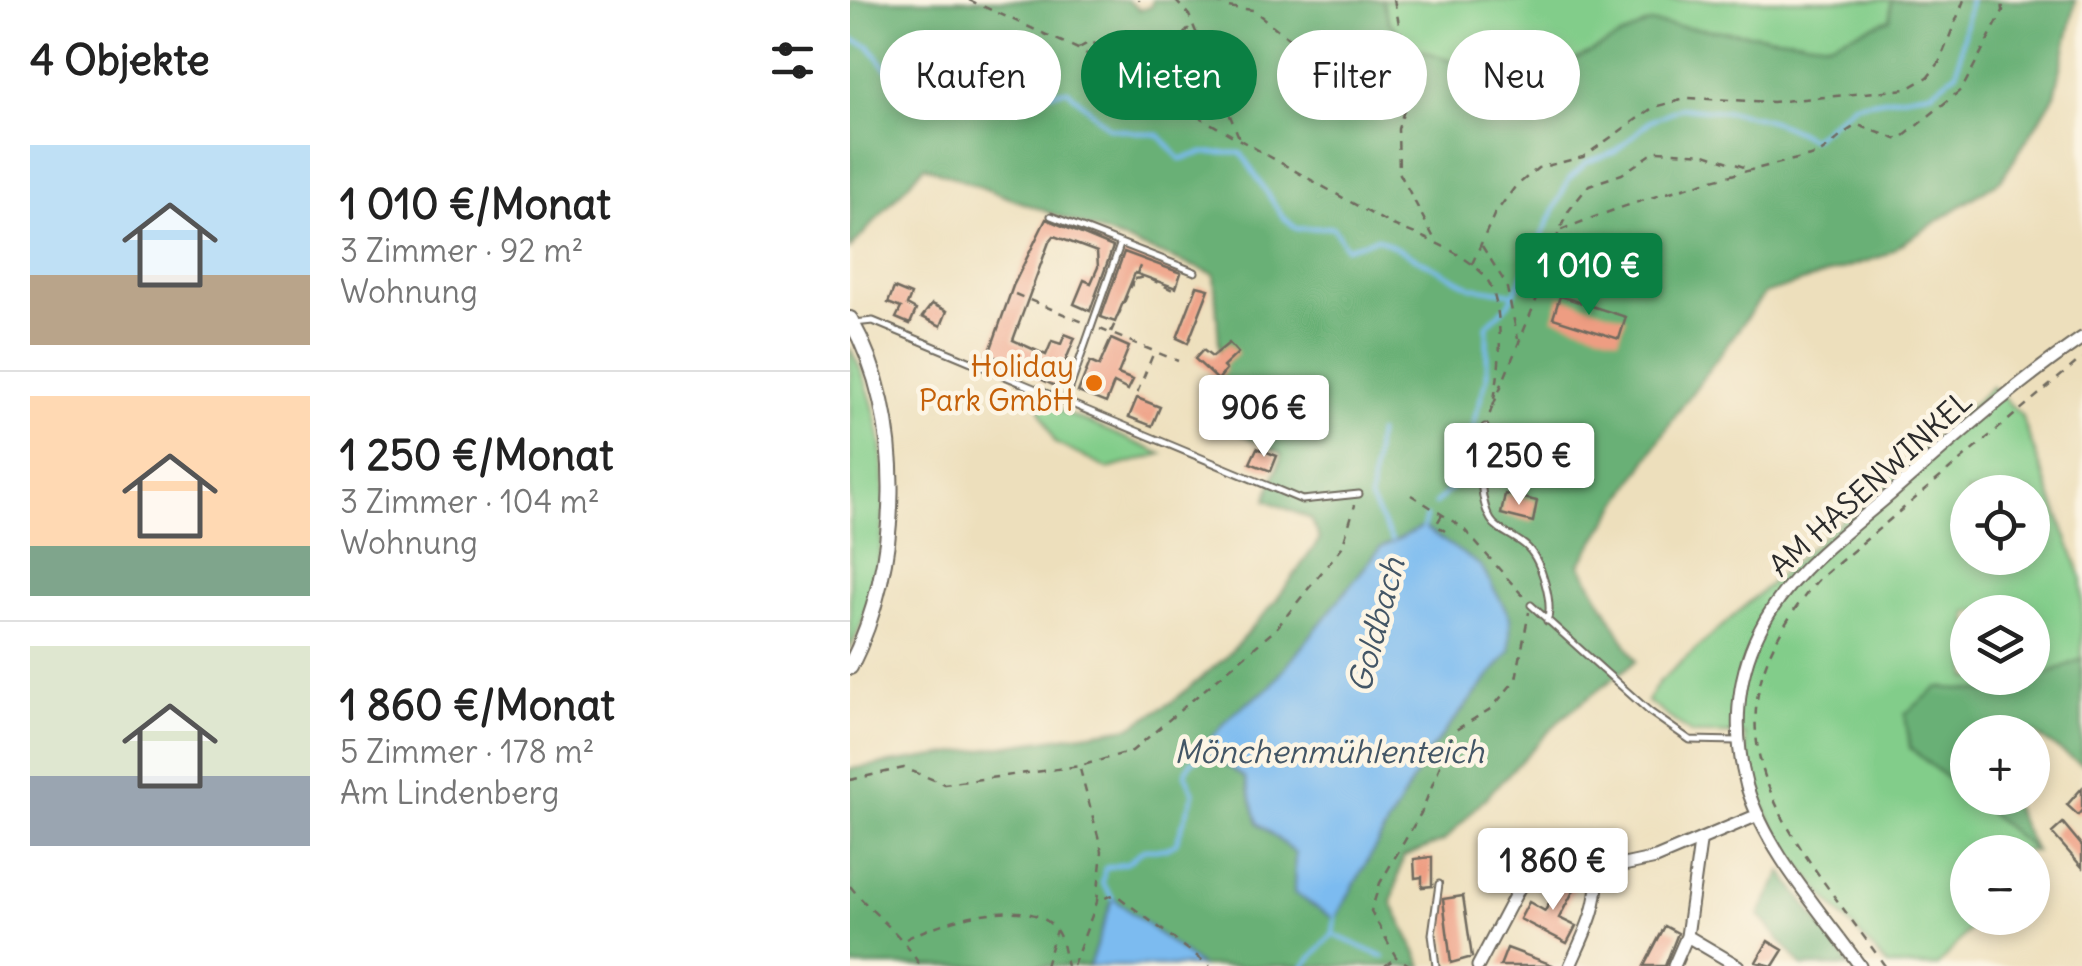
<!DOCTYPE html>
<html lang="de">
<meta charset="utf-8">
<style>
:root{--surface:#fff;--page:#f6f6f6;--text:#222;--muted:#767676;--line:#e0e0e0;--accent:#0b8043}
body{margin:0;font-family:Delius,sans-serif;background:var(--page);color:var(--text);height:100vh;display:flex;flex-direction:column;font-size:38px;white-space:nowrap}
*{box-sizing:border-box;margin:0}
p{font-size:32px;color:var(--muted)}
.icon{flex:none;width:55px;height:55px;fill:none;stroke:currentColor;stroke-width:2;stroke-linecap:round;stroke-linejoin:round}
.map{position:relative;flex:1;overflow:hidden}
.drawer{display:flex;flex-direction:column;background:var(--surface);width:850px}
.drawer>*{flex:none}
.guide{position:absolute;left:30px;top:30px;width:950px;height:90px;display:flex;gap:20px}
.buttons{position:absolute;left:1100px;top:475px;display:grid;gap:20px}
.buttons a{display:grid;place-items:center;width:100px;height:100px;border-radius:50%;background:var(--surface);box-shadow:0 5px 15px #0003;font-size:50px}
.price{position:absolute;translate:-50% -85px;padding:0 22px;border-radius:10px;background:#fff;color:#222;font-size:32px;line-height:65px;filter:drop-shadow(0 2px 5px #0008)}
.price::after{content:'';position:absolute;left:50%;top:60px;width:30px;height:22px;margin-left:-15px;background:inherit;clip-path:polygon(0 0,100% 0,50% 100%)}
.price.selected{background:var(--accent);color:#fff}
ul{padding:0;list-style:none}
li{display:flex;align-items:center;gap:30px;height:250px;padding:0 30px}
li+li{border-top:2px solid var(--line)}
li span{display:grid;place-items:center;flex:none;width:280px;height:200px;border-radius:0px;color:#555}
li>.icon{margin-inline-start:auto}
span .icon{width:120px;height:120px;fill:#fffc;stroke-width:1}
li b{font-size:42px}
h2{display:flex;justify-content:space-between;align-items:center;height:120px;padding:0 30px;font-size:42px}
.chip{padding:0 35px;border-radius:45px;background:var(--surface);box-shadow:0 5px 15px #0003;font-size:35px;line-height:90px}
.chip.selected{background:var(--accent);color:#fff}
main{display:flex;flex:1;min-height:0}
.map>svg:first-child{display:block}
</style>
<main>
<section class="drawer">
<h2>4 Objekte<svg class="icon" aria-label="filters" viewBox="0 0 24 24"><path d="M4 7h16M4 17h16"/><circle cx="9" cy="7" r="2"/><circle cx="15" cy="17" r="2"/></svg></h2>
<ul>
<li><span style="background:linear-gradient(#bfe0f5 65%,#b9a48a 0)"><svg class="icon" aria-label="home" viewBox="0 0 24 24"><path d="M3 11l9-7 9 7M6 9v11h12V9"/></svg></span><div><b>1 010 €/Monat</b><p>3 Zimmer · 92 m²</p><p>Wohnung</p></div></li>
<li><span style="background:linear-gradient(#ffd9b3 75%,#7fa58c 0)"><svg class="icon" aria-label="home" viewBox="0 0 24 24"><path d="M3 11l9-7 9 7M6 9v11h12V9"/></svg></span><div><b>1 250 €/Monat</b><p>3 Zimmer · 104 m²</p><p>Wohnung</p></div></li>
<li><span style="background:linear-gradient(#dfe7d0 65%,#9aa5b1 0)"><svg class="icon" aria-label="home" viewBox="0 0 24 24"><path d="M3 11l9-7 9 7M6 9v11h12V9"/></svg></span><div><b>1 860 €/Monat</b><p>5 Zimmer · 178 m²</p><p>Am Lindenberg</p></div></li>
</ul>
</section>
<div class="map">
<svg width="1232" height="966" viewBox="0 0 1232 966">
<rect width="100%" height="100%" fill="#fcf5e5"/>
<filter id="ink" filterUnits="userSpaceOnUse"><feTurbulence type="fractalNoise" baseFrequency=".01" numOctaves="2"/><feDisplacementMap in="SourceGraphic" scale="20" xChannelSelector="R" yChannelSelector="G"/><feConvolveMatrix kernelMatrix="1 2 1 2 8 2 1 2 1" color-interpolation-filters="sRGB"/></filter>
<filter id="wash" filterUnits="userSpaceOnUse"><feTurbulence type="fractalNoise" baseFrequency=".0048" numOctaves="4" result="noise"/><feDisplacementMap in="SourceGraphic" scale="40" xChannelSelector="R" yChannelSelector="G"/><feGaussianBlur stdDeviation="2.25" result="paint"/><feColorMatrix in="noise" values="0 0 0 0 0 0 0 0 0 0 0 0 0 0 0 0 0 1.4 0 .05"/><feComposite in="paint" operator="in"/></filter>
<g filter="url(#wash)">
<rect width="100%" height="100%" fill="#eddfbc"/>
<path fill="#82cd8a" stroke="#567c5a" stroke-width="2.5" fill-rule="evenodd" d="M532 0H1043L1040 19 980 43 799 23 714 65 676 69 616 65 564 48 539 22Z
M0 348C48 435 44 561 0 650Z
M1142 387 1171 415 1232 578V659L1149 693 1088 687 1061 748 1185 851 1118 852V918H1129L1088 966H1038C976 897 903 832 894 734H842L797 701 809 682ZM1118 492H1182V558H1118ZM1118 612H1182V678H1118Z
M186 400 312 454 258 469 205 443Z"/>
<path fill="#69b076" stroke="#4a6e50" stroke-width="2.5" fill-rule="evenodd" d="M0 0H277L290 10 301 7 302 0H532L539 22 564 48 616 65 676 69 714 65 799 23 979 43 1040 19 1041 0H1226L1205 95 1152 179 1033 256 914 294 825 416 730 564 786 661 712 718 594 841 553 857 542 903 573 966H350L263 899 239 966H0V769L280 727 322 702 375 658 425 602 470 539 461 519 416 500 432 454 375 426 364 274 74 166 0 249ZM530 548 660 651 578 753 485 919 445 853 408 823 395 778 353 748 383 714 420 687Z
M1232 659V765L1182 732H1118V798H1159L1185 851 1060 748 1055 714 1088 687 1149 693Z
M932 872 996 960 1000 966H952L909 915Z"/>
<path fill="#7cbbf0" stroke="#54738e" stroke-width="2.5" d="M573 527 631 566 660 617V651L578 753 485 919 444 893 445 853 408 823 395 778 352 748 383 714 420 687 530 548Z
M263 898 350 966H239Z"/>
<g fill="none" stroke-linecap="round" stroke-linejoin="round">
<path stroke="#7cbbf0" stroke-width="4" d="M0 39 19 46 41 74 81 78 137 101 218 90 259 128 309 135 330 159 352 153H391L432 216 447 229 483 227 496 248 527 238 622 287 660 293
M527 433 520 500 542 540
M585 504 619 471 625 417 637 378V325L659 304 719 179 737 162 765 152 800 121 830 108C873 110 922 114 961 139L1004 104 1081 92 1107 72 1120 0
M573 528 576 517
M263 898 252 883 255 868 277 863 294 849H315L326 843 344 793 335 774 341 762 362 753
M484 935 534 957
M454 966 483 934 485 917"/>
</g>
<g id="blocks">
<path fill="#ee9d82" d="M196 219 263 247 240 311 224 304 234 280 241 283 248 267 247 252 204 236 199 242 163 340 196 355 202 341 211 344 215 334 225 338 205 386 139 354 163 286Z
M274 252 331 273 326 288 285 273 265 322 251 317Z
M347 286 359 289 338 343 327 338Z
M44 288 61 295 57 305 66 310 60 324 46 318 51 308 38 303Z
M710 296 776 317 769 339 703 318Z
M82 304 97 311 91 326 72 317Z
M261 339 279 347 268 374 283 380 278 390 264 383 256 403 228 392 240 362 249 366Z
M379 343 388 353 373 367 376 370 368 380 345 359 353 350 362 357Z
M287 398 310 407 302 426 279 417Z
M407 448 427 456 421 471 400 463Z
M640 448 690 465 686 477 638 460Z
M655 494 687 501 683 522 651 514Z
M1232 788V810L1228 815 1217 805Z
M1213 823 1232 846V867L1202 833Z
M582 857V886L572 887V877L565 878 564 859Z
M713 877 727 884 709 918 726 926 717 943 670 919 679 902 695 911Z
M613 896 622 957 601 963 593 899Z
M815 926 828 933 815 966H794Z
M918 941 933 950 923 966 906 962Z
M657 948 703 965V966H650Z"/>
</g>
</g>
<g filter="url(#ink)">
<use href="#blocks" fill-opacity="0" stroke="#6f6a5e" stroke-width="2.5"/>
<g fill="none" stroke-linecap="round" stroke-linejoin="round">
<g stroke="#6f6a5e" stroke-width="9">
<path id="service" d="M201 216 345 272
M4 323 23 321 452 500 509 494
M215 402 270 245
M635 427C632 454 626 495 641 520 648 532 668 537 678 548 691 561 704 604 697 621
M681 605 800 712 840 740 888 741
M586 966 582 934 589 884"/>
</g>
<g stroke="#6f6a5e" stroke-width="15">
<path id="minor" d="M850 843 837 936 888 966
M628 966 677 873 696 853 746 871 806 858 908 815
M720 966C733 936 751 904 746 871
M824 966 837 936
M1010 966C971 911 917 853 897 787 883 736 885 680 909 632 937 573 996 533 1044 491 1105 438 1165 384 1232 338"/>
</g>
<g stroke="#6f6a5e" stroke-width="18">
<path id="tertiary" d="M0 319C57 419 51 566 0 667"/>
</g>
<path stroke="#6f6a5e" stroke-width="2.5" stroke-dasharray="8 8" stroke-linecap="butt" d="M119 0 228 49 536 222C568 236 608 248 633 274 658 301 651 387 638 419
M289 0V1
M325 0 339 15 390 140
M365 0 376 7 403 10 476 68 494 46 506 80 531 71 544 45 554 41
M544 0 559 71 557 101 548 129 549 172 585 240
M229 48 240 42C277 56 314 59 341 26
M711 230C792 197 880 174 965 155 976 153 991 132 1008 125L1049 140 1112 89 1153 11 1152 0
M632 246 656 284 668 339
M622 264 644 215 665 187 688 168 733 157 804 107 839 98 922 102 1057 89 1078 77 1089 63 1114 0
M285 279 296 277 327 292
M165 294 233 322
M250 329 328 361
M261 332 291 264
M287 393 304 352
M643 406 687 298 700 254 717 213 739 185 772 174 806 151 855 154 903 170
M561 495 612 527 674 597
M592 515 586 525 595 531
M230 769 252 851 247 901 265 894 360 966
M0 780 54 768 94 784 230 766 282 751 425 630 492 547 505 505
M0 886C23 915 52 933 70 966
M56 939C88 922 187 889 209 935 213 944 214 956 217 966
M195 966 206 930
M223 966 247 902
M535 966 545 958
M561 966 546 957 521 911 530 883 571 813 604 731 642 708 666 679 679 612
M1035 966C943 835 835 736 967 581L1232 358"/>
<use href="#service" stroke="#fff" stroke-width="5"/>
<use href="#minor" stroke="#fff" stroke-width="11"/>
<use href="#tertiary" stroke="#fff" stroke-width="14"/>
</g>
</g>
<circle fill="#e8710a" stroke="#fcf5e5" stroke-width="4" cx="244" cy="383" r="10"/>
<g text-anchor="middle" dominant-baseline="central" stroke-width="9" stroke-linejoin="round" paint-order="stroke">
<g font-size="30" fill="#c56008" stroke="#fcf5e5" text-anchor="end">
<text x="224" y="366">Holiday<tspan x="224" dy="34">Park GmbH</tspan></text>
</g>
<g font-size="30" fill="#2b2b2b" stroke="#fcf5e5">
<text transform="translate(1020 483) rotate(-42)">AM HASENWINKEL</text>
</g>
<g font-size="32" font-style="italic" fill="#435666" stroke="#fcf5e5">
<text transform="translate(526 625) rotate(-75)">Goldbach</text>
<text x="479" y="751">Mönchenmühlenteich</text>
</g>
</g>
</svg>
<div class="buttons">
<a><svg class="icon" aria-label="locate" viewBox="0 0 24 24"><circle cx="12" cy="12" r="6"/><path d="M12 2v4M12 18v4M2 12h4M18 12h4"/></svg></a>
<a><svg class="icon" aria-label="layers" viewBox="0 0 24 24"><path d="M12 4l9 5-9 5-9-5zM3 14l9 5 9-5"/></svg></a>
<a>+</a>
<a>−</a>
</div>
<b class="price selected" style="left:739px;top:318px">1 010 €</b>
<b class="price" style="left:414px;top:460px">906 €</b>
<b class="price" style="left:669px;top:508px">1 250 €</b>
<b class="price" style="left:703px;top:913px">1 860 €</b>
<div class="guide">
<a class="chip">Kaufen</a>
<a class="chip selected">Mieten</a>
<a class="chip">Filter</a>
<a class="chip">Neu</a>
</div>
</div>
</main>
